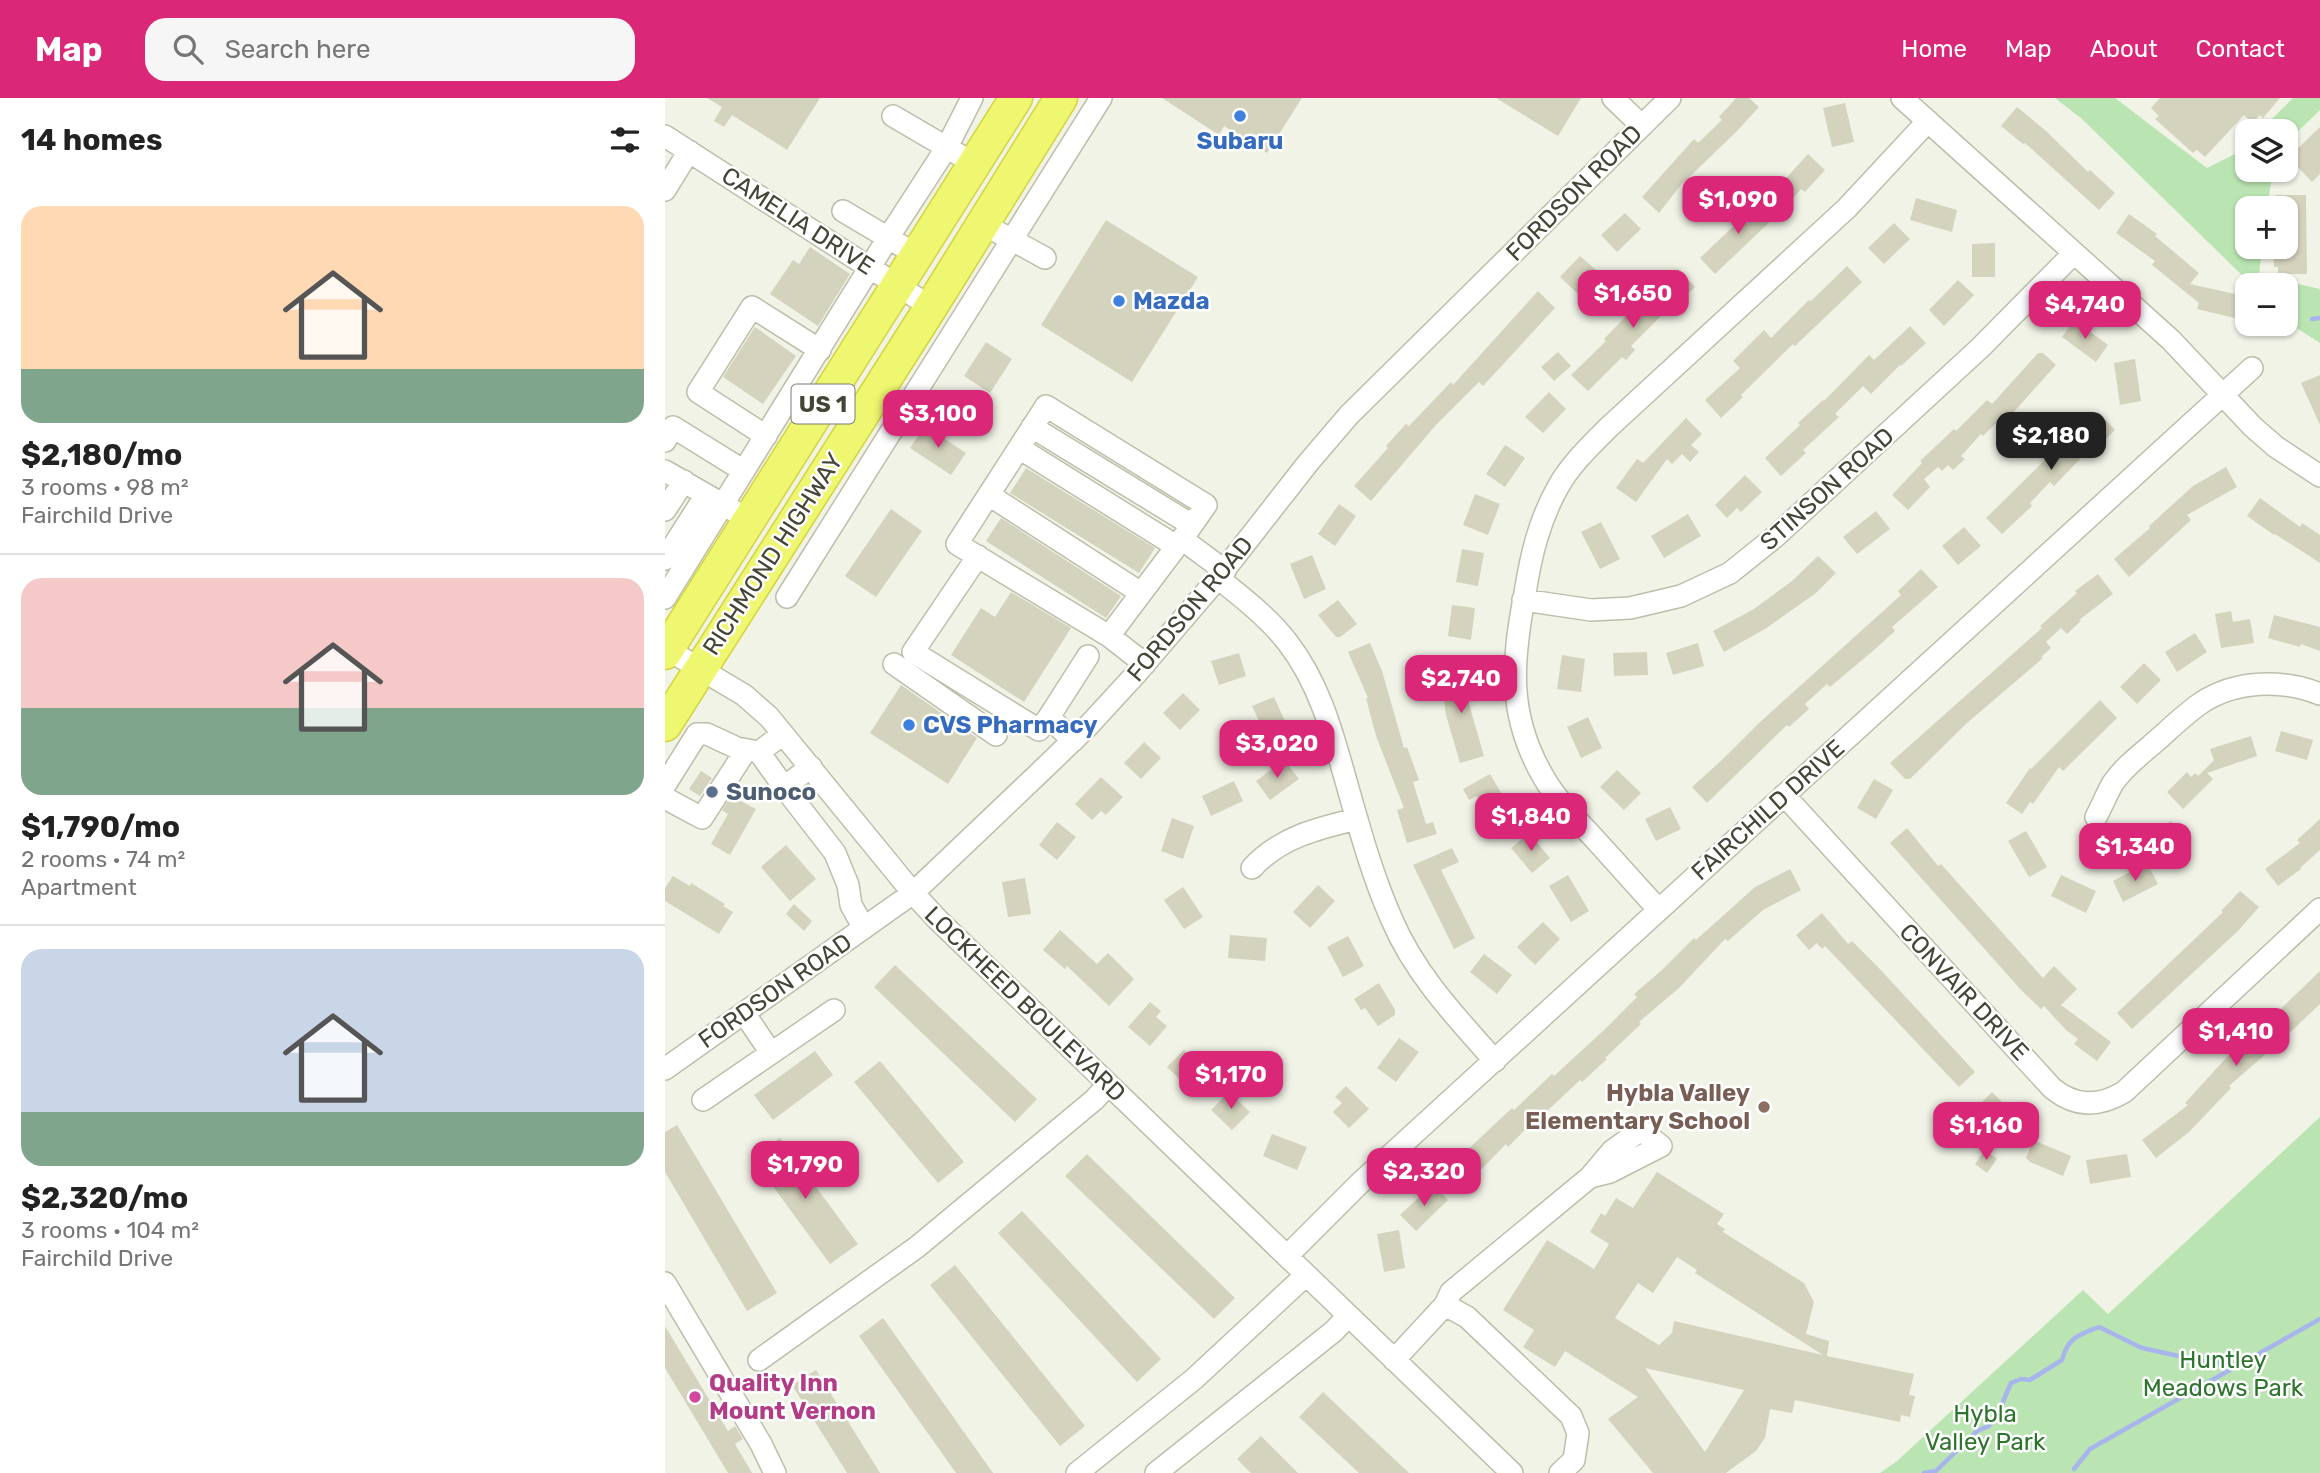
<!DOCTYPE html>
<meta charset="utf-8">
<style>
:root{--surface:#fff;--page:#f6f6f6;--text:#222;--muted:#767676;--line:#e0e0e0;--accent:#db2777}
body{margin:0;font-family:Rubik,sans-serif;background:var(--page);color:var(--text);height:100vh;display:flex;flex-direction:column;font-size:26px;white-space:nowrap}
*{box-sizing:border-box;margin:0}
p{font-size:23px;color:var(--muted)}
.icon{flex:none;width:38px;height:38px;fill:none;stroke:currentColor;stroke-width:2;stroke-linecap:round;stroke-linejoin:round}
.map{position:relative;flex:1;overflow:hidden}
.sheet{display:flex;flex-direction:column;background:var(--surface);width:665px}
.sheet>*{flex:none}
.fabs{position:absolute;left:1570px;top:21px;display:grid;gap:14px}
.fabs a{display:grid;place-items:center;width:63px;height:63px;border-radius:14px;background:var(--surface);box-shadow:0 2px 5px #0004;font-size:35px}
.price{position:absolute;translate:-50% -60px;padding:0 16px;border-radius:14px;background:var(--accent);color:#fff;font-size:23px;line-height:46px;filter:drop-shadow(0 2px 4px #0008)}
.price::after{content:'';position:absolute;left:50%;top:42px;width:21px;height:16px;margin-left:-10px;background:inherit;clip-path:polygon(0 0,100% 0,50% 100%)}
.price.on{background:#222;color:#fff}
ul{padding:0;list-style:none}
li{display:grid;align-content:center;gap:14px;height:371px;padding:0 21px}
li+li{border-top:2px solid var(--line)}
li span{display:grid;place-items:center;height:217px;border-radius:21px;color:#555}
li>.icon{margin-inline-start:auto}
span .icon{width:126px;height:126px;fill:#fffc;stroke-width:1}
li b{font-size:30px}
h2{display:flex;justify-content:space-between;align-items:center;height:84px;padding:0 21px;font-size:30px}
header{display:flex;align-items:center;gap:42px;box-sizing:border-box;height:98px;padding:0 35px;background:var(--accent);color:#fff}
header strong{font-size:33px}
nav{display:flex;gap:38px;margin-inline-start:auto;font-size:24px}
.search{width:490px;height:63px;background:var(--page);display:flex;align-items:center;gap:18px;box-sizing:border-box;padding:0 24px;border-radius:21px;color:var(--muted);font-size:26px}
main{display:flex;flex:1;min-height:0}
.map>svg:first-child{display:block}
</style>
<header>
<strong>Map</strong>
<div class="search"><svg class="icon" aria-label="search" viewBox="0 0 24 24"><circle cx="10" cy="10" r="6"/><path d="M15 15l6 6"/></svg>Search here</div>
<nav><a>Home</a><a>Map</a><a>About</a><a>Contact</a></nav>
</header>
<main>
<section class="sheet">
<h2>14 homes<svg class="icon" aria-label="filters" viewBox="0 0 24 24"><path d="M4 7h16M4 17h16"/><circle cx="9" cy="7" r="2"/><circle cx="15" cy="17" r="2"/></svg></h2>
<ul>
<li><span style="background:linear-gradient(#ffd9b3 75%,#7fa58c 0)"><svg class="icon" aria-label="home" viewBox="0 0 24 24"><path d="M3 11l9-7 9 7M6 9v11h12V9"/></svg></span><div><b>$2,180/mo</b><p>3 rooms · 98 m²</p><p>Fairchild Drive</p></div></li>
<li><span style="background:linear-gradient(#f6c9c9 60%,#7fa58c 0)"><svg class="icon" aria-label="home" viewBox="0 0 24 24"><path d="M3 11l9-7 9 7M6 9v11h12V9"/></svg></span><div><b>$1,790/mo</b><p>2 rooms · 74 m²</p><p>Apartment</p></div></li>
<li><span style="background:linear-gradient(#c9d6e8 75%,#7fa58c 0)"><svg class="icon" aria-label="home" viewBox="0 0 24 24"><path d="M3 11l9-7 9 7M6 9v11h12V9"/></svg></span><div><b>$2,320/mo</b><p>3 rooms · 104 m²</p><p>Fairchild Drive</p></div></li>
</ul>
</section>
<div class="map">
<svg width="1655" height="1375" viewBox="0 0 1655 1375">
<rect width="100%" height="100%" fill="#f2f3e7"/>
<path fill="#bae5b2" d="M1390 0H1450L1542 70 1574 54 1582 46V72H1608L1602 110H1582V149H1597L1594 177 1655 191V245L1630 229 1621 220 1620 187H1587L1417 21Z
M1628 0H1655V12L1621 45 1620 33H1595Z
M1655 1019V1375H1215L1232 1363 1418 1192 1443 1216Z"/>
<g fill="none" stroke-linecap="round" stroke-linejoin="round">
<path stroke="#a7b5ec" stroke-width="4.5" d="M1647 221 1655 220
M1409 1371 1425 1351 1655 1221
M1259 1375 1271 1373 1312 1333 1324 1328 1334 1313 1346 1285 1356 1281 1365 1282 1397 1262C1403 1239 1414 1237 1434 1229L1477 1250 1541 1264 1572 1267"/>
</g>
<path fill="#d4d3bd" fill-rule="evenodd" d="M42 0H155L122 52 67 17 59 29 49 23 57 9Z
M497 0H637L602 55 559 28 554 37Z
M831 0H916L893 38Z
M1071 0H1084L1094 9 1071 34 1015 88 994 115 977 99 1029 41 1033 45 1057 22 1054 19Z
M1495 0H1615L1598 20 1595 17 1587 25 1579 17 1540 59 1532 52 1528 55 1490 21 1494 18 1486 10Z
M1180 5 1189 44 1167 49 1158 10Z
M1352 9 1381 33 1423 74 1425 72 1450 95 1434 112 1360 45 1358 46 1336 28Z
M1655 29V76L1647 84 1627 63 1631 58 1628 55Z
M1143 56 1160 72 1140 94 1136 91 1128 100 1114 88Z
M1611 97H1641L1642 176H1613V169H1609L1608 149H1620V110H1611Z
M1251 100 1292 112 1287 134 1245 122Z
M1093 101 1110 119 1050 176 1035 160 1074 123 1072 120Z
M960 115 976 131 952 154 936 137Z
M1464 116 1492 136 1490 138 1534 175 1525 186 1579 198 1574 221 1532 211 1534 205 1487 167 1490 163 1451 135Z
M441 122 533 179 467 284 376 227Z
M1229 125 1245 141 1219 166 1203 150Z
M1330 145V179H1307V146Z
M145 149 185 176 153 228 105 196 128 162 134 166Z
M915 158 932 173 912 195 895 179Z
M1182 168 1197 184 1130 248 1128 246 1076 297 1078 299 1056 320 1040 302 1075 270 1068 263 1099 232 1106 240 1144 202 1146 203Z
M1013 171 1030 189 999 217 998 216 966 248 970 252 961 262 957 259 923 293 906 277 941 243 939 241 967 212 969 213Z
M1293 182 1309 197 1279 228 1264 212Z
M873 193 890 210 818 288 814 284 770 328 706 403 689 388 723 350 721 348 741 326 744 328 786 284 788 287Z
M1409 222 1443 247 1431 264 1397 239Z
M1245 228 1261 245 1236 268 1235 267 1206 296 1198 288 1170 316 1174 319 1138 352 1141 355 1116 378 1100 360 1135 327 1133 325 1158 302 1159 303 1204 257 1209 262Z
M90 229 131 258 98 306 58 279Z
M321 244 347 261 325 295 299 278Z
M893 254 906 268 889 283 876 269Z
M1373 255H1378L1391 267 1336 328 1332 324 1318 338 1316 336 1296 358 1300 361 1288 372 1283 367 1277 373 1273 369 1259 381 1265 389 1243 412 1227 397 1257 365 1255 363 1289 331 1291 333 1322 302 1327 306Z
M1470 261 1476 303 1455 307 1449 265Z
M1655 277V327L1636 285Z
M884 294 901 311 878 335 860 319Z
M1433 314 1450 332 1421 360 1418 358 1389 388 1385 384 1365 405 1367 408 1337 436 1321 420 1391 351 1393 353Z
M1021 320 1037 336 1026 347 1034 354 1025 364 1017 356 1007 366 1002 361 971 404 951 390 972 361 978 365Z
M260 328 301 355 286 377 245 350Z
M840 347 860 360 840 389 821 376Z
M1561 369 1572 389 1522 417 1526 422 1464 479 1449 461 1485 430 1484 428 1528 388Z
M361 370 490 450 474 475 345 395Z
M1080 377 1097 394 1076 414 1072 410 1062 420 1050 407Z
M810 396 835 406 823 437 798 427Z
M1595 400 1635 429 1637 425 1655 437V465L1610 436 1609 437 1582 418Z
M674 406 691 418 670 448 653 436Z
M226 411 257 433 211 499 180 478Z
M1211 413 1225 431 1192 456 1178 439Z
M1023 416 1036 438 999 460 986 438Z
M336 420 456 498 441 520 321 443Z
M936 424 955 461 935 471 916 434Z
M1299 429 1316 448 1293 467 1277 448Z
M797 451 819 455 813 488 791 484Z
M647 457 661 491 639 501 625 466Z
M1153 458 1171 475 1151 495 1100 531 1059 554 1048 533 1089 511 1127 483Z
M1256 471 1273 489 1227 529 1230 533 1209 552 1165 589 1162 586 1140 606 1144 611 1124 629 1122 627 1042 705 1027 689 1058 661 1094 625 1236 497 1233 493Z
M1433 476 1448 496 1414 522 1416 523 1402 536 1396 530 1381 544 1386 550 1376 559 1378 560 1302 625 1245 681H1240L1225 665 1377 530 1375 528 1412 495 1410 493Z
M346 494 406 530 359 604 286 557 316 510 330 519Z
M673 502 692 526 675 539H671L653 517Z
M787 507 810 510 806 542 783 538Z
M1566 513 1568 524 1585 521 1589 545 1556 550 1550 516Z
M1609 517 1655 529V553L1636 546 1635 549 1603 540Z
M1530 535 1542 554 1512 574 1500 554Z
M705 545 717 573 739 650 742 649 754 682 748 684 761 726 768 724 772 736 742 745 732 712 739 710 711 638 701 600H703L683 554Z
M1033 545 1039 568 1008 577 1001 555Z
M982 554 983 577 949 578 948 555Z
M574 555 581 578 554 587 546 563Z
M897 557 920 561 916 594 892 591Z
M1479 565 1496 582 1472 606 1455 589Z
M800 570 805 598 802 599 819 658 795 665 781 617 775 573Z
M236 587 312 640 283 686 205 635Z
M518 595 535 612 515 632 498 615Z
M609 599 623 630 602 640 587 608Z
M1435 602 1452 620 1398 673 1394 669 1368 706 1365 704 1357 716 1341 705 1365 670 1366 671Z
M923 619 937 650 916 660 902 629Z
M1616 633 1648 642 1642 662 1610 653Z
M1586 638 1592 658 1542 675 1548 681 1518 711 1502 694 1522 674 1526 679 1530 675 1533 678 1549 662 1545 651Z
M479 644 496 660 476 681 459 665Z
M619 662 634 681 605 702 591 683Z
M952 672 976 695 959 712 935 689Z
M36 673 47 680 35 698 24 691Z
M825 676 847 713 827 725 812 698 804 702 798 691Z
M436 679 458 699 441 717 436 713 427 722 410 706Z
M1209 681 1228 692 1211 721 1192 710Z
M569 683 578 703 546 718 537 698Z
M69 694 73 696 70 700 91 711 65 757 46 746 63 716 57 712Z
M1005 709 1016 731 991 743 980 721Z
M507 720 529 728 518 761 496 753Z
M1655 721V752L1635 770 1636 771 1613 788 1600 771 1635 745 1632 742Z
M1505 723 1523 736 1503 763 1485 750Z
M392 724 411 739 392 762 374 747Z
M1242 730 1273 768 1276 766 1378 880 1389 868 1412 891 1396 907 1446 944 1432 963 1409 946 1413 941 1401 932 1379 908 1376 911 1357 893 1225 745Z
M1361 733 1382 769 1364 779 1343 743Z
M864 735 885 760 867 775 846 750Z
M121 747 151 781 125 803 96 769Z
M787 750 794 764 776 772 810 840 789 851 748 767Z
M1482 765 1493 786 1458 804 1448 783Z
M1125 771 1136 792 1098 812 1063 843 1060 841 1014 890 974 924 976 926 940 960 942 961 917 984 915 982 879 1016 878 1014 843 1049 841 1046 802 1086 784 1069 847 1010 849 1012 887 976 889 978 938 933 972 899 969 896 997 872 1029 840 1031 842 1090 789Z
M903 777 924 813 906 824 884 788Z
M1396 777 1431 793 1421 815 1386 798Z
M8 778 25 788 26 785 60 806 58 808 68 814 54 836 0 803V790Z
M360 780 366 816 343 819 337 784Z
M653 787 670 803 645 830 628 814Z
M518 789 538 819 519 831 499 802Z
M1575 793 1594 809 1573 833 1467 931 1452 915 1558 814 1556 813Z
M129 806 147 823 139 833 121 816Z
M1157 815 1183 846 1187 843 1213 869 1310 974 1294 989 1160 848 1157 851 1152 845 1144 852 1131 837Z
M878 824 895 841 870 867 852 849Z
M395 832 432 866 443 855 469 881 444 908 402 868 400 871 378 852Z
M565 837 602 840 600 863 563 860Z
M683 838 699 868 678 879 662 849Z
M819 856 847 877 832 896 805 874Z
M230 867 372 1001 350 1024 209 889Z
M1655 873V906L1618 941 1564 988 1566 990 1524 1034 1491 1060 1477 1042 1523 1007 1520 1005 1561 960 1596 930Z
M714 885 730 912V917L713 928 700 910 696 912 689 901Z
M485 904 496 913 491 919 502 928 485 948 463 929Z
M734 940 754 954 731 984 712 970Z
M519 952 540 972 523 989 502 969Z
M150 953 168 977 108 1022 89 997Z
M215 963 299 1064 273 1085 189 984Z
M681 988 704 1011 684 1030 668 1014 677 1005 670 999Z
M564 994 585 1014 567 1032 546 1012Z
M1327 994 1357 1024 1341 1040 1311 1010Z
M12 1027 112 1195 82 1213 0 1074V1034Z
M607 1036 642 1049 632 1072 598 1058Z
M115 1040 193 1146 165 1166 87 1060Z
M1368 1042 1406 1058 1398 1078 1365 1064 1361 1060Z
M1320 1052 1332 1061 1322 1075 1310 1066Z
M422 1056 570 1200 549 1221 400 1078Z
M1462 1056 1466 1079 1425 1086 1421 1062Z
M992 1074 1059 1116 1052 1126 1060 1131 1058 1134 1139 1185 1149 1204 1141 1236 1164 1243 1162 1258 1249 1276 1244 1297 1250 1298 1245 1319 1236 1317 1235 1324 1130 1302 1127 1315 1105 1311 1100 1340 1091 1353 1061 1375H988L943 1321 973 1299 900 1253 890 1269 858 1249 869 1232 838 1212 882 1142 929 1171 944 1146 925 1134 936 1115 940 1118 951 1100 968 1110ZM1012 1159 1032 1172 1030 1175 1158 1257 1009 1223 1007 1235 994 1247 950 1220 973 1185 988 1195ZM980 1270 1079 1292 1040 1354Z
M768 1086 783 1102 751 1133 735 1117Z
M357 1113 496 1261 472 1284 333 1135Z
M734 1132 740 1170 719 1174 712 1136Z
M290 1167 420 1328 395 1348 265 1187Z
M218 1220 328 1375H291L194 1238Z
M0 1228 63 1333 70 1328 78 1341 70 1346 87 1375H63L0 1270Z
M151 1272 215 1375H182L127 1287Z
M658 1294 744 1375H694L634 1319Z
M596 1338 633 1375H586L572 1361Z"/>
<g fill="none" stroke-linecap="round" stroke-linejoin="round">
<g stroke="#bdbeaa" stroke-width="24">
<path id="minor" d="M948 0 977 28
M1237 0 1506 242 1588 329 1611 349 1655 378
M228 18 310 66
M0 38 266 209
M0 92 24 53
M178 113 252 157
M318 126 380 160
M367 329 527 427
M101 338 33 294 87 209 155 252
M0 343 8 329 79 373
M354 350 511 448
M0 373 71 414
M324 397 476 495
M0 412 19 383
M517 441 541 407 381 308 292 446 444 538 517 441 560 473
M313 458 248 554 374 632 384 619 408 643
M0 461 41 397
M553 480C578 500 604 520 623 545 653 584 666 630 679 676 693 725 706 775 727 822 750 876 791 919 830 963
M122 499 436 0
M0 500 223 140 282 49 307 0
M858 502 926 512 965 510 1016 498 1065 475 1111 438 1315 250 1409 155
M444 538 480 566
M0 550 79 597 104 619 248 795 273 822 847 1375
M229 566 331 637
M384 619 423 558
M94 654 119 689 146 669
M0 687 32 636H42L72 650 94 654 118 636
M119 689 170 755 183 787 186 807 199 830
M1119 697 1387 990C1410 1009 1434 1009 1459 994L1655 811
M0 700 37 720 81 652
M1431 719C1437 708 1442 695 1448 685 1461 666 1482 652 1499 636 1510 626 1523 614 1536 605 1571 582 1617 581 1655 596
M587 770C615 739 654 730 692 721
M994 812C971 787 949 762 926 737 909 719 891 701 879 680 842 617 847 564 860 495 866 457 874 423 893 389 906 366 925 348 944 329L1182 110 1263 23
M79 915 106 955
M0 971 248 795 370 679 424 627 470 577 553 480 643 365 684 317 1005 0
M38 1002 169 912
M622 1158 695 1085 1587 270
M0 1185 96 1346 110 1375
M780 1207 802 1219 906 1318 913 1335 909 1362 895 1375
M94 1262 252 1149 429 1002 443 987
M729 1262 780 1207 786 1194 925 1079 945 1074 996 1048 976 1032 947 1053 925 1079
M412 1375 529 1281 641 1177
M491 1375 669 1233 683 1218"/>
</g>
<g stroke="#d2d53f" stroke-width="35">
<path id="highway" d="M0 555 351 0
M0 627 266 209 396 0"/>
</g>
<use href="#minor" stroke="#fff" stroke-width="21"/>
<use href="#highway" stroke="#eff66f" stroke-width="32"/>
</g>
<g fill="#3f7fe0" stroke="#fff" stroke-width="2.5">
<circle cx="575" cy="18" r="7"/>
<circle cx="454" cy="203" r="7"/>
<circle cx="244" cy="627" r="7"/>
</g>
<circle fill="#5c6f8a" stroke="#fff" stroke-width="2.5" cx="47" cy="694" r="7"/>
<circle fill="#8d6e63" stroke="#fff" stroke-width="2.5" cx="1099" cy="1009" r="7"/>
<circle fill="#d1479c" stroke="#fff" stroke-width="2.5" cx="30" cy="1299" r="7"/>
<g text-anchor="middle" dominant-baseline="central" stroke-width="5" stroke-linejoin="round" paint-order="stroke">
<rect fill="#fff" stroke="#7d7d73" stroke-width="2" x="126.5" y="286.5" width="63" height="39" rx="5"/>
<g font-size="23" font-weight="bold" fill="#454537">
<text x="158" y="306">US 1</text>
</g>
<g font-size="24" font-weight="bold" fill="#366cbe" stroke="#fff" text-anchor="start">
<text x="575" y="43" text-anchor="middle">Subaru</text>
<text x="468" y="203">Mazda</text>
<text x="258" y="627">CVS Pharmacy</text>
</g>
<g font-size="24" fill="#454537" stroke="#fff">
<text transform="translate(909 95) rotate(-45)">FORDSON ROAD</text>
<text transform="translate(133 123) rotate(33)">CAMELIA DRIVE</text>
<text transform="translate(1162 391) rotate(-42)">STINSON ROAD</text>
<text transform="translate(108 456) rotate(-57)">RICHMOND HIGHWAY</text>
<text transform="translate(525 511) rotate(-50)">FORDSON ROAD</text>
<text transform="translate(1103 712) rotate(-42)">FAIRCHILD DRIVE</text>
<text transform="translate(110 893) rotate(-35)">FORDSON ROAD</text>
<text transform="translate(1299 894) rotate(47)">CONVAIR DRIVE</text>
<text transform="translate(360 906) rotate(44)">LOCKHEED BOULEVARD</text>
</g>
<g font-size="24" font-weight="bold" fill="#4e5e75" stroke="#fff" text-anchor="start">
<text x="61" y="694">Sunoco</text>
</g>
<g font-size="24" font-weight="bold" fill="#785e54" stroke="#fff" text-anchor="end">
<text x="1085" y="995">Hybla Valley<tspan x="1085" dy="28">Elementary School</tspan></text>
</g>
<g font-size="24" fill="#2d742d" stroke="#fff">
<text x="1558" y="1262">Huntley<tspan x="1558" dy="28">Meadows Park</tspan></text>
<text x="1320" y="1316">Hybla<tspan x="1320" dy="28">Valley Park</tspan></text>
</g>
<g font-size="24" font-weight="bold" fill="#b23c85" stroke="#fff" text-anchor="start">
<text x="44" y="1285">Quality Inn<tspan x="44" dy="28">Mount Vernon</tspan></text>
</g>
</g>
</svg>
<div class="fabs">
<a><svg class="icon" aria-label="layers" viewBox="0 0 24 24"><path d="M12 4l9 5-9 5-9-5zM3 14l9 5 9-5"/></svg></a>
<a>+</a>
<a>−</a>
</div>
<b class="price" style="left:1073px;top:138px">$1,090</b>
<b class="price" style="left:968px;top:232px">$1,650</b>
<b class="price" style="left:1420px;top:243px">$4,740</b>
<b class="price" style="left:273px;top:352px">$3,100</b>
<b class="price on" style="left:1386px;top:374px">$2,180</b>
<b class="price" style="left:796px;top:617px">$2,740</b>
<b class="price" style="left:612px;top:682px">$3,020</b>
<b class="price" style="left:866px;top:755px">$1,840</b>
<b class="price" style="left:1470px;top:785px">$1,340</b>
<b class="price" style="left:1571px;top:970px">$1,410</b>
<b class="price" style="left:566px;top:1013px">$1,170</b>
<b class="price" style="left:1321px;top:1064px">$1,160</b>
<b class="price" style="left:140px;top:1103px">$1,790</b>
<b class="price" style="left:759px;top:1110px">$2,320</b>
</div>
</main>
